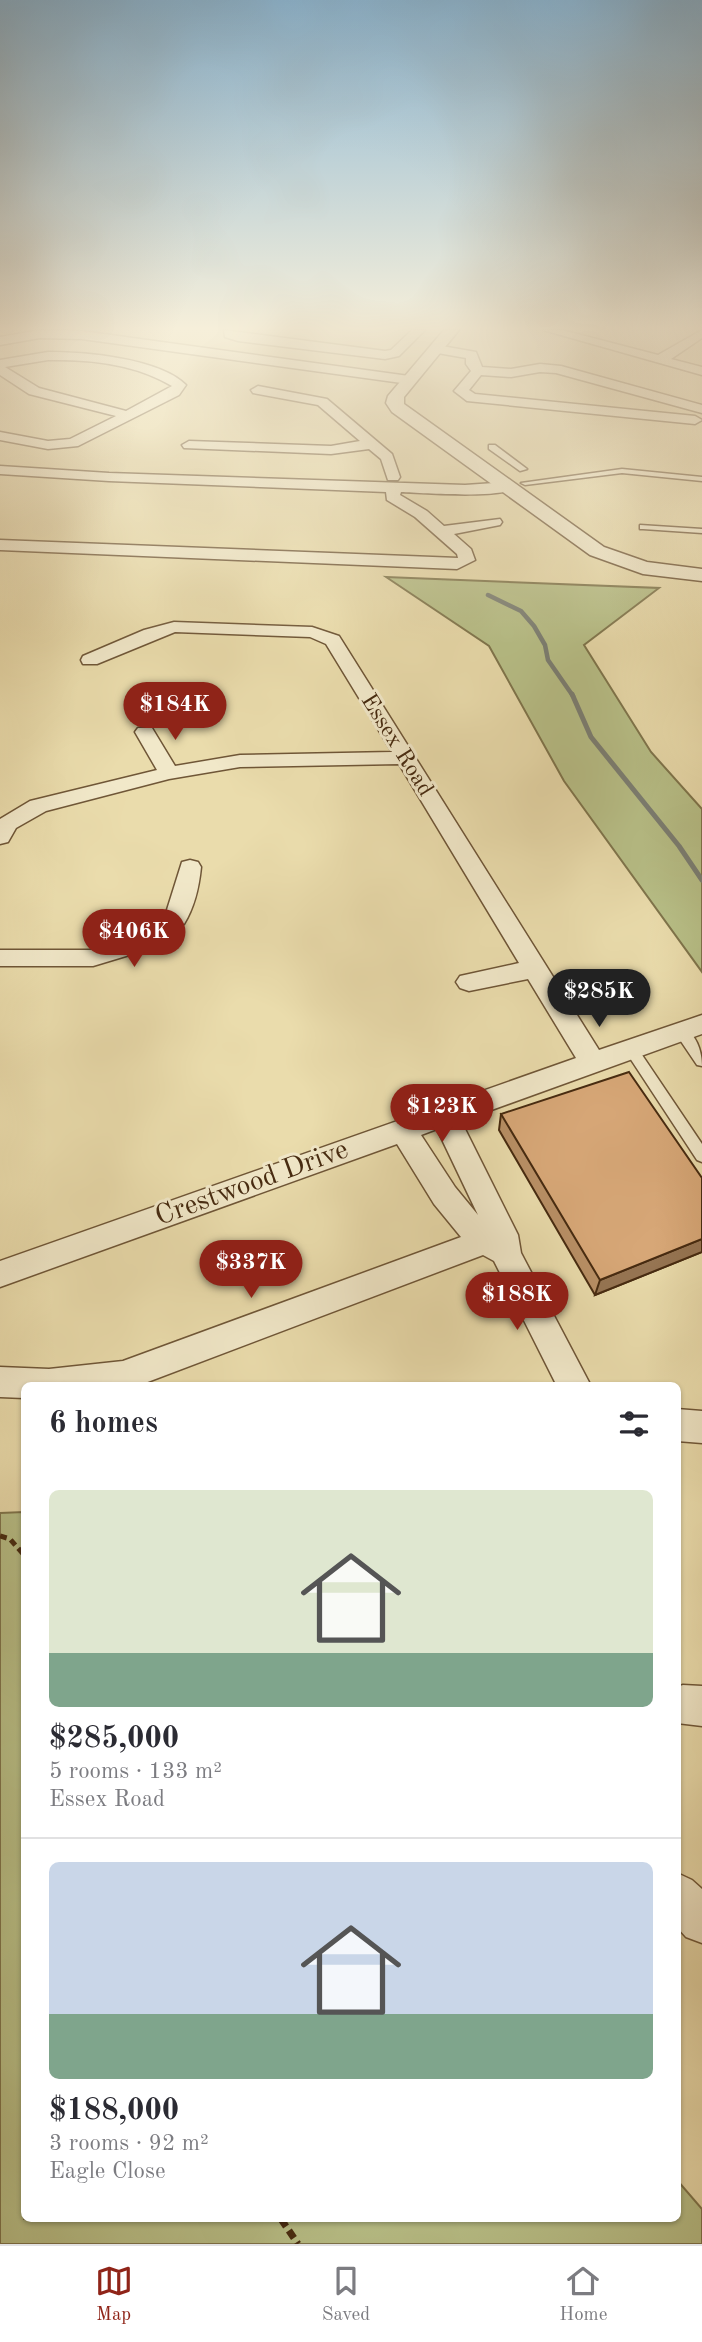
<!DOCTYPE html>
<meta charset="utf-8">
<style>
:root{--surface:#fff;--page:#f2f2f3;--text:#2b2b33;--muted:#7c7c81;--line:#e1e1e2;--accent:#8f2418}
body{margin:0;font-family:"Old Standard TT",serif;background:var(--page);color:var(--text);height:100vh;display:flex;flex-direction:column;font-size:26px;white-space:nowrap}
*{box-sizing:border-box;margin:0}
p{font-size:23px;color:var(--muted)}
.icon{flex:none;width:38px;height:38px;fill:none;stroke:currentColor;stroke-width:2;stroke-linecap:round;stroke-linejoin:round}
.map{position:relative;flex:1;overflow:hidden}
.side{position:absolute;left:21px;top:1382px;width:660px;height:840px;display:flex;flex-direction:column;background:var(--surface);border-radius:10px;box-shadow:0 2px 5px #0004}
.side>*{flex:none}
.price{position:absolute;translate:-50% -60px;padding:0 16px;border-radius:24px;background:var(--accent);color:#fff;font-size:23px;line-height:46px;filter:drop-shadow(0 2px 4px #0008)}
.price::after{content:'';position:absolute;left:50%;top:42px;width:21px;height:16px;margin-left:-10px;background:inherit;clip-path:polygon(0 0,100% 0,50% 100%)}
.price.current{background:#222;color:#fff}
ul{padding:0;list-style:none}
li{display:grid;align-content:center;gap:14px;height:371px;padding:0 28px}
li+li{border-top:2px solid var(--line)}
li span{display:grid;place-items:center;height:217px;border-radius:10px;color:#555}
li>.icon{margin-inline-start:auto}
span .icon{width:126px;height:126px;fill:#fffc;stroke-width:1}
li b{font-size:30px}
h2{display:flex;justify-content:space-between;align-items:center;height:84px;padding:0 28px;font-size:30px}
.tab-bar{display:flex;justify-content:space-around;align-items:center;height:98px;border-top:2px solid var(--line);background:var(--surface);font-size:19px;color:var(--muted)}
.tab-bar a{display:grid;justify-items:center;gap:4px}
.tab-bar .current{color:var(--accent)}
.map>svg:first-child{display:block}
</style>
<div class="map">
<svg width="702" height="2244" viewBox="0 0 702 2244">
<rect width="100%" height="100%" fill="#eadcac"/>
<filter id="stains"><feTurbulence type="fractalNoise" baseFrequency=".00286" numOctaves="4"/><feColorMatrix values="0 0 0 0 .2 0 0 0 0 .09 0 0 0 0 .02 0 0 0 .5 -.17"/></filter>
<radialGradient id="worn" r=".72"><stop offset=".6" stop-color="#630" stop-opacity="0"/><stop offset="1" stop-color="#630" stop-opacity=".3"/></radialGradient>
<path fill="#b8c088" stroke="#7f754c" stroke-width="2" d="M386 577 659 588 584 645 651 752 702 809V972L564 781 489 646Z
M24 1512V2219H677V2180L702 2209V2244H0V1513Z"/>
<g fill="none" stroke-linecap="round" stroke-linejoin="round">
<path stroke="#7b7f74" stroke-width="4.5" d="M488 595 521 611 534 626 545 645 548 660 573 696"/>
<path stroke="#7b7f74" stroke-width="5" d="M572 694 591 737 679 846 702 880"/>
<g stroke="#6f5637" stroke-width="3">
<path id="service" d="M489 445H495L527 469 520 471 489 449Z
M622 469 702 477V481L622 473 525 485 521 483Z
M640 525 702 529V533L643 529H640Z
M681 1026C696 1033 702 1051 702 1066L697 1065 674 1031Z
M631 1044 636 1046 702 1144V1162L697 1160 626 1052 624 1049 626 1046Z"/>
</g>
<g stroke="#6f5637" stroke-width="3">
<path id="minor" d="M40 330 82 331 409 376 415 380 409 384 82 339 40 338 0 345V337Z
M224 330 385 351 391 350 412 330H425L399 356 385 359 238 341 225 337Z
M543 330H562L658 355 702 330V338L671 359 702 367V375Z
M436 345 476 352 482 367 511 369 540 364 561 366 702 405V413L556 373 540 372 511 377 481 375 469 390 475 394 695 416 702 420 695 424 467 401 454 391 471 371 466 364V358L432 352V346Z
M48 352C85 352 159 358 186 385L179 395 78 446 48 449 0 440V432L48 441 70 439 116 416 29 394 0 375V360ZM48 360C89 359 136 364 172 386L126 411 39 388 5 367Z
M258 386 327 399 392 454 400 477 398 480H388L381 459 369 449 331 454 184 448 182 445 189 441 331 446 360 441 318 405 253 393 251 390Z
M0 466 109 473 465 485 509 482 517 487C503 499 423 493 401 492L400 495 427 511 444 526 500 519 502 522 500 525 454 534 471 549 475 560 457 569 0 550V540L458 558 457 554 415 517 387 500 386 492 109 481 0 474Z
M174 622 312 627 339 636 599 1050 702 1015V1034L461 1121 518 1235 521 1253 591 1386H557L494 1261 483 1255 137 1386H24V1398L0 1397V1367L49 1369 123 1361 461 1237 434 1204 397 1144 0 1287V1261L576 1058 528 979 469 991 460 988 456 982 460 976 519 963 399 764 240 767 169 779 46 811 16 828 8 842 0 844V819L30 801 157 770 135 732 138 728H152L175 766 240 755 392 752 326 644 310 637 175 632 97 664H83L81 660 83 656 144 630ZM437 1129 478 1215 455 1187 421 1135Z
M190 860 198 862 201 867C199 887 195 906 184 924L136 953 93 966H0V950H92L118 941 166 913 182 862Z
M677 1409 702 1411V1443L677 1441Z
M683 1685 702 1686V1726L677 1723V1687Z
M677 1873 692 1880 702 1889V1943L686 1937 677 1927Z"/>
</g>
<g stroke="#6f5637" stroke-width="3">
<path id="tertiary" d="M444 330H459L404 397V404L604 547 647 562 702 569V581L643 574 590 555 392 412 386 403 388 396Z"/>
</g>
<path stroke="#462a10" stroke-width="5" stroke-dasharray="7 4.5" stroke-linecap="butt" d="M0 1536 10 1539 24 1555"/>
<path stroke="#462a10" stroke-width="7" stroke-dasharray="9 5" stroke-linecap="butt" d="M281 2219 298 2244"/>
<use href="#service" fill="#f1e8c9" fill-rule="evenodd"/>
<use href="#minor" fill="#f1e8c9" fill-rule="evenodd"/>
<use href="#tertiary" fill="#f1e8c9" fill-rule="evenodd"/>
</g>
<path fill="#b99066" stroke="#462a10" stroke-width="2" d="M501 1114 702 1178V1252L595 1295 499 1130Z"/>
<path fill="#967553" stroke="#462a10" stroke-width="2" d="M702 1239V1252L595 1295 600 1280Z"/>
<path fill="#d7a777" stroke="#462a10" stroke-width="2" d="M629 1072 702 1178V1239L600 1280 501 1114Z"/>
<linearGradient id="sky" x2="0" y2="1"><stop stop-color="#8ab6d4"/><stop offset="0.51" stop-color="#f6efda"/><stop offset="1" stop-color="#f6efda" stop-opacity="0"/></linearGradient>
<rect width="702" height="644" fill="url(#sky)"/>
<g text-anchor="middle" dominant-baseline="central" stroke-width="6" stroke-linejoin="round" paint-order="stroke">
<g font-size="23" fill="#462a10" stroke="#f1e8c9">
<text transform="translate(397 745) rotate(58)">Essex Road</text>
</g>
<g font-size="28" fill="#462a10" stroke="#f1e8c9">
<text transform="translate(252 1184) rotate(-20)">Crestwood Drive</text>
</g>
</g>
<rect width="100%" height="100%" filter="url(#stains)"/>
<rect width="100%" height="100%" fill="url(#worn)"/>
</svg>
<b class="price" style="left:175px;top:742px">$184K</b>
<b class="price" style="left:134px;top:969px">$406K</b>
<b class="price current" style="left:599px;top:1029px">$285K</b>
<b class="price" style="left:442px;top:1144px">$123K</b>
<b class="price" style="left:251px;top:1300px">$337K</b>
<b class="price" style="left:517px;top:1332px">$188K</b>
<section class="side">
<h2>6 homes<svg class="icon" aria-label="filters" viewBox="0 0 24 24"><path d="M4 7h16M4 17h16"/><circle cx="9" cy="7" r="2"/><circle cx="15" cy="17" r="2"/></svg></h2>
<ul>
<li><span style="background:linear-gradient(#dfe7d0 75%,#7fa58c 0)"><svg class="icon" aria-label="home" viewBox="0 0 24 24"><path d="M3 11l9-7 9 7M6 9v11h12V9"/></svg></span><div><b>$285,000</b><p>5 rooms · 133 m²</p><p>Essex Road</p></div></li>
<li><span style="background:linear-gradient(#c9d6e8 70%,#7fa58c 0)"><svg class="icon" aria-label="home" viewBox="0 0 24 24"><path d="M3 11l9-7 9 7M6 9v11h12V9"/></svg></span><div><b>$188,000</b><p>3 rooms · 92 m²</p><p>Eagle Close</p></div></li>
</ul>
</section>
</div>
<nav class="tab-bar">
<a class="current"><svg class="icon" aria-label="map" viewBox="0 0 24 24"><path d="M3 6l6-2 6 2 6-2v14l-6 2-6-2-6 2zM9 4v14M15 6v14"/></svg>Map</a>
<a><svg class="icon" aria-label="saved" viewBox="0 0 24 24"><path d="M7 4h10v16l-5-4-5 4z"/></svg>Saved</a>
<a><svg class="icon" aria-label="home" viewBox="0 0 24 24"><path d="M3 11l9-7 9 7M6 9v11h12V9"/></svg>Home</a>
</nav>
